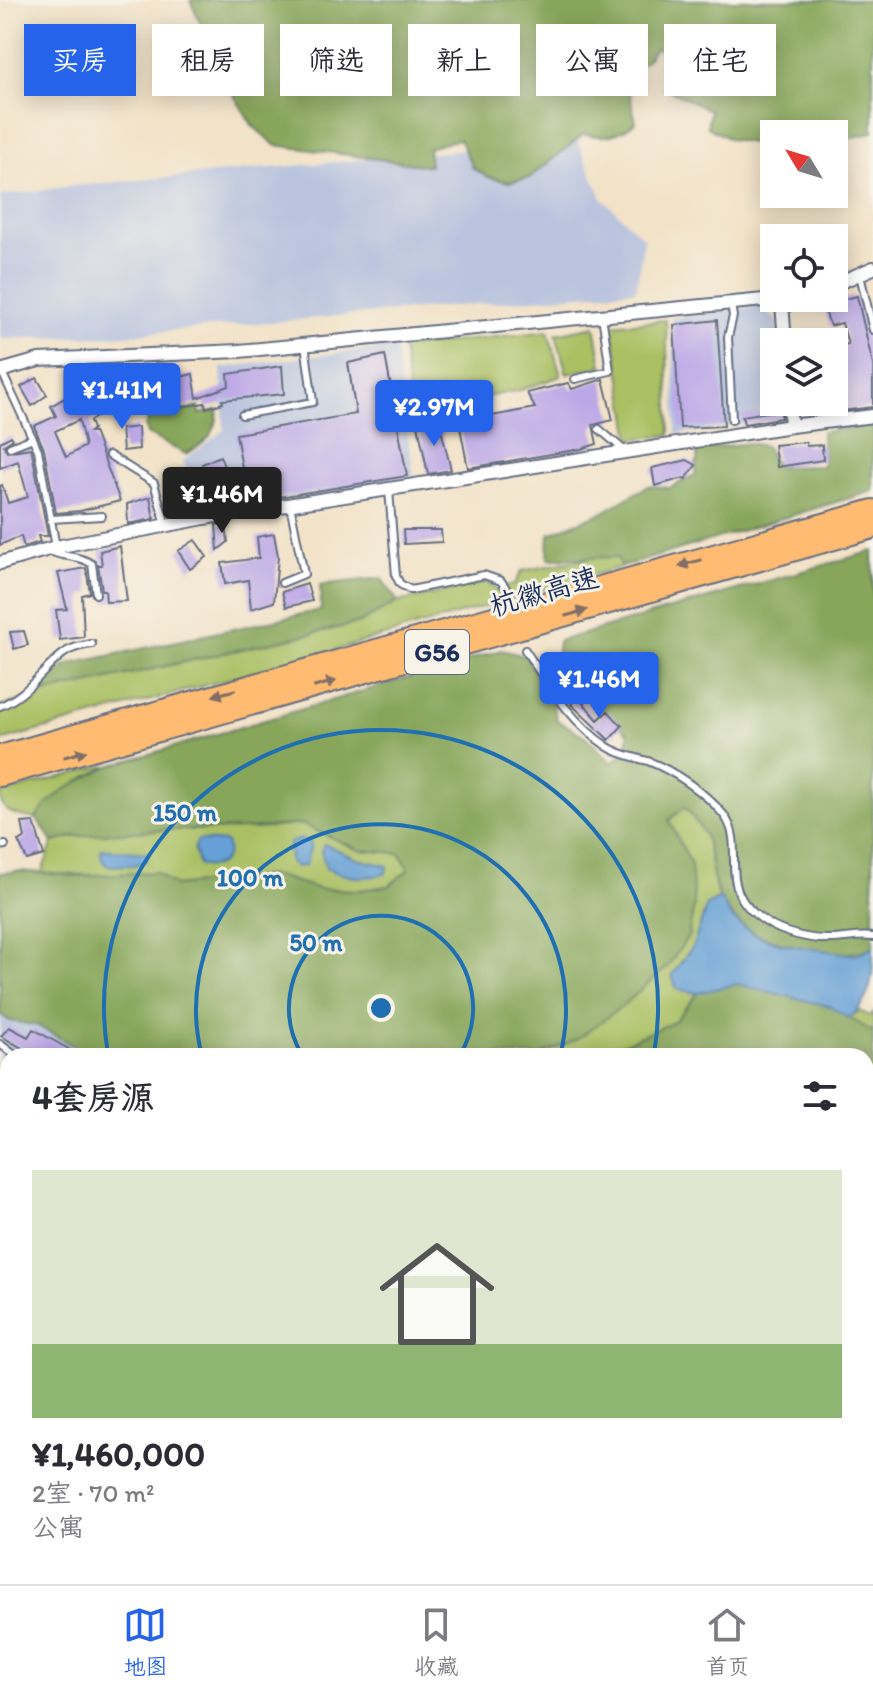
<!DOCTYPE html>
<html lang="zh">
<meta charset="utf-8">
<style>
:root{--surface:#fff;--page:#f2f2f3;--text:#2b2b33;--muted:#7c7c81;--line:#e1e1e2;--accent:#2563eb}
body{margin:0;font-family:Itim,"LXGW WenKai TC",sans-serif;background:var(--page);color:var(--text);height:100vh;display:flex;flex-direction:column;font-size:30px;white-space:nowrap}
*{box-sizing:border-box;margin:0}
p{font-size:26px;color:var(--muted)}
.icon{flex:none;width:44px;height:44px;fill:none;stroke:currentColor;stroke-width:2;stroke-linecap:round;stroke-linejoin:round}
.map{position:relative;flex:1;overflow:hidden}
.panel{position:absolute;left:0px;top:1048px;width:874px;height:536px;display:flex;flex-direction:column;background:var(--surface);border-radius:24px 24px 0 0;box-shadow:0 4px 20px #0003}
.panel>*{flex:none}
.guide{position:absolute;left:24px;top:24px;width:826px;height:72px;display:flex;gap:16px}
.needle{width:52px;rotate:308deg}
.controls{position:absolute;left:760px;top:120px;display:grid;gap:16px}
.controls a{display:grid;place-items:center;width:88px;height:88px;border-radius:0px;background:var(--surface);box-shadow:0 4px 20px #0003;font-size:40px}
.price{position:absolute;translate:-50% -68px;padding:0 18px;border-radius:8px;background:var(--accent);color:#fff;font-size:26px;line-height:52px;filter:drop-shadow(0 2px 4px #0008)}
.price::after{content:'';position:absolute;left:50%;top:48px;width:24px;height:18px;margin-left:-12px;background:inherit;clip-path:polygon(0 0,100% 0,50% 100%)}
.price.selected{background:#222;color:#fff}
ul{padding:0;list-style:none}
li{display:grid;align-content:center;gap:16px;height:424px;padding:0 32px}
li span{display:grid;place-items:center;height:248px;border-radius:0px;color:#555}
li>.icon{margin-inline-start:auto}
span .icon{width:144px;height:144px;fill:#fffc;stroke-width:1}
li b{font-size:34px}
h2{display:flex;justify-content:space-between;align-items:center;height:96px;padding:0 32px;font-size:34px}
.tag{padding:0 28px;border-radius:0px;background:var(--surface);box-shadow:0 4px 20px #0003;font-size:28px;line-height:72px}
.tag.selected{background:var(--accent);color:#fff}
.tab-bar{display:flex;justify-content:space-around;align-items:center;height:112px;border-top:2px solid var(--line);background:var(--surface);font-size:22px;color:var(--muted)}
.tab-bar a{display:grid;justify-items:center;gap:4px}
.tab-bar .selected{color:var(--accent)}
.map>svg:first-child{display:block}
</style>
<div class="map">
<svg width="873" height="1584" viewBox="0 0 873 1584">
<rect width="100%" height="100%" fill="#f7f3e8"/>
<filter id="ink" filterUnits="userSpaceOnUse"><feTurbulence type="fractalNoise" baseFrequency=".0125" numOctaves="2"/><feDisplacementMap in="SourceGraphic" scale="16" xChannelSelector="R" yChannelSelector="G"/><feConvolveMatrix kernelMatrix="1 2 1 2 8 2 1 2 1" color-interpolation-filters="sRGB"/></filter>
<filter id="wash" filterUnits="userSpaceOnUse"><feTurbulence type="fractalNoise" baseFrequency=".006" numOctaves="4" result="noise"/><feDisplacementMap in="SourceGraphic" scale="32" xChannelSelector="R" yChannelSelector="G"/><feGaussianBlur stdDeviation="1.8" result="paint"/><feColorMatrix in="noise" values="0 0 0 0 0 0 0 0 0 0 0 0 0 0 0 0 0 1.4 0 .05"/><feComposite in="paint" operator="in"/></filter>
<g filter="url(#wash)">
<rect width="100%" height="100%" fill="#f2e2c7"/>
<path fill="#bac4de" d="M577 140 602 198 644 239 636 290 112 336 0 339V196L73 186Z
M761 306 778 322 779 342H774V402H782L783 419 676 434 672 318Z
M395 346 414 477 202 512 183 461 224 430 221 368Z
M0 1014 10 1021 36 1025 92 1056H8V1104L0 1098Z"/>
<path fill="#aac064" stroke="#627861" stroke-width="2" d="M666 320 670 435 631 439 612 325Z
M595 326 602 366 567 374 556 334Z
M548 331 561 376 520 390 411 412 403 348Z
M601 556 618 557 621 567 328 652 0 741V707L36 695 359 623 398 602 488 582 497 590 515 584 522 571Z
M109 766C81 780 54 791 36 819 19 815 0 815 0 794L97 767Z
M685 807 705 834 716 891 720 898 707 905 693 946 672 975 677 989 698 993 674 1022 595 1056H539L579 1038 691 865 668 820Z
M302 824 359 850 400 853 409 869 389 886 360 890 319 889 273 875 175 886 102 875 41 874 53 842C115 825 182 831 246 829 265 829 284 826 302 824Z
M859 1011 870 1016 873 1013V1032L849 1018Z"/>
<path fill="#87a65a" stroke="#516a5c" stroke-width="2" d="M190 0H873V132L834 143V134H774V154L751 143 730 139 707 127 710 110 664 88 673 55 655 48 646 61 625 73 636 122C618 136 606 139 584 134L529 178 509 182 488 177 473 168 459 139 428 148 430 166 275 145 253 126 230 89 218 49 202 27Z
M177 390 181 411 199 407 200 414 218 410C217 434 206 443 186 454L147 434 145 426 153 410Z
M873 425V491L621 567 617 557 548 559 549 534 603 512 648 486 670 488 695 475 698 450 749 443 765 446 777 467 823 466 822 432Z
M873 551V947C848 958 833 953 807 948 765 941 724 927 714 880 711 866 710 845 703 832 698 823 691 815 685 807L669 820 691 865 694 906 688 937 667 967 625 1004 579 1038 539 1056H92L36 1025 10 1021 0 1014V873L19 871 78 876 156 872 175 886 273 875 319 889 360 890 389 886 409 869 400 853 359 850 302 824 248 829 163 830 75 836 53 842 36 818C54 791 81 780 109 766L502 650 526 656 550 694 557 720 585 736 612 763 626 750 629 734 619 723 581 695 556 658 558 641Z
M381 578 398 602 359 623 36 695 57 671 71 664 321 610 320 585Z
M737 984 829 1006 873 1032V1513L866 1503V1290L873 1274 866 1267V1056H595L674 1022 699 992Z
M866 1572 870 1584H146L150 1576H866Z"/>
<path fill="#66a0d6" stroke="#40689a" stroke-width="2" d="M302 839 311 843 306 865 296 867 290 862 289 843Z
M198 840 226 842C233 861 215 872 198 864L194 849Z
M324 844 357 859 388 866 385 874C364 880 346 878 326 868L321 851Z
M101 849 147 853V860L135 865 107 866 102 860Z
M720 898 732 918 753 934 782 944 856 955 873 947C873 975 873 1000 849 1018L829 1006 737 984 698 993 677 989 672 975 693 946 707 905Z
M866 1503 873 1513V1559L866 1545Z
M110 1576H145L140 1584H106Z"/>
<g id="blocks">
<path fill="#bca7e7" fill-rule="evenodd" d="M857 296 873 365V407L826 413 825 402H834V347L848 344 842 323 830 326 823 304Z
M717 320 724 426 680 428 674 325Z
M385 355 407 476 248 502 236 434 356 414 348 363Z
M282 366 284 394 222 400 223 403 206 408 205 403 180 407 178 394 145 406 139 390 117 409 114 405 90 421 93 429 90 432H94L120 501 80 511 56 513 44 449 34 426 56 416 51 406 70 395 75 404 95 391 100 399 125 379 158 374 159 382 193 374 197 398 229 386 228 374ZM79 420 85 446 66 457 55 431Z
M37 378 47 395 32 406 21 387Z
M603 379 613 420 593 425 597 444 581 449 468 468 459 422 535 408 527 393 568 383 572 389Z
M781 410V418L744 424 742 416Z
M439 421 451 470 428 474 418 425Z
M138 427 139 449 123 451 121 429Z
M11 436 13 439 4 445 7 452 31 448 32 452 48 536H38L40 542 24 547 21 536 0 545V486L2 485 8 503 28 497 18 461 0 468V442Z
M806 442V446L822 445 823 460 777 467 774 445Z
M220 456 237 501 218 507 202 464Z
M687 460 696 465 686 479 684 478 655 486 652 468Z
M150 497 154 519 128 524 127 504Z
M221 524H226L228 542 218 550 216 525Z
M403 530H441L442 542 404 544Z
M274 534 278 556 274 602 251 609 248 580 225 584 222 563 259 558 257 537Z
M195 540 207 557 190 569 178 551Z
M120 546 127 601 106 602 105 590H102L98 565H102L100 551Z
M86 568 90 593 82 595 84 637 60 640 56 610 67 609 58 573Z
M307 584 312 601 286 607 282 592Z
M24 631 28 645 14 649 10 632Z
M578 697 598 720 608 711 622 726 609 740 571 704Z
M34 822 44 855 27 860 18 841 25 838 22 823Z
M9 1027 28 1037 33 1029 81 1056H36L1 1036Z"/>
</g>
</g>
<g filter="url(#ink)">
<use href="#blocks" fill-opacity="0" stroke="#666e83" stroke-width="2"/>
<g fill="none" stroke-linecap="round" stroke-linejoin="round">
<g stroke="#666e83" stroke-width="10">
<path id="lane" d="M860 275 873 330
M731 305 733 316 728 337 732 420
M2 372 38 450 56 547
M575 379 610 371 602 315
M242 415 313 402 305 344
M599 429 624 450
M10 447 33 438
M109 455 154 483 166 525
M389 490 396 576 400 584 411 590 484 575 501 581 506 588
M51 519 102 516
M51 551C64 558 80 555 92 564L96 594
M282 583 304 574 290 505
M525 650C548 684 572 724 608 747 620 755 635 757 648 761 674 771 706 793 723 814 750 848 711 887 766 922 782 933 811 940 830 939 845 939 858 935 873 937
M0 706C27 696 41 671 63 654 71 647 82 646 92 644
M0 846 5 845
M0 1044 16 1056"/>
</g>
<g stroke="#666e83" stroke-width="16">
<path id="street" d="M834 285 873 268
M782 303 785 342
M0 371 39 360 239 351 764 300 782 303 806 298
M789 402 791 426
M0 563 56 547 204 518 791 426 873 416"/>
</g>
<g stroke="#666e83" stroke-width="24">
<path id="primary" d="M0 1415 8 1472
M0 1575 1 1584
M21 1576 22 1584"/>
</g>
<g stroke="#666e83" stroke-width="26">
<path id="highway" d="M0 757 873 511
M0 775 873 527"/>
</g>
<use href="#lane" stroke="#fff" stroke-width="6"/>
<use href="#street" stroke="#fff" stroke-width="12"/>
<use href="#primary" stroke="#febb71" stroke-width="20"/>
<use href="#highway" stroke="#febb71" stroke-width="22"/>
</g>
<defs><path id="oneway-solid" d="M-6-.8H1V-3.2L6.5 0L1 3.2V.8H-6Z" transform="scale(2)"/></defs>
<g fill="#816e67">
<use href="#oneway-solid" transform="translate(690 563) rotate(164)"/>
<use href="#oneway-solid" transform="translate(576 613) rotate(-16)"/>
<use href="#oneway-solid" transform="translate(325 684) rotate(-16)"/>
<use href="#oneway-solid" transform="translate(224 693) rotate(164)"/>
<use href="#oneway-solid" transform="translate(75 754) rotate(-16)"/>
</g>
</g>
<g fill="none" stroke="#1f6fb2" stroke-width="4">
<path d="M302 1055A92 92 0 1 1 460 1055"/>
<path d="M202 1056A185 185 0 1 1 560 1056"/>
<path d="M108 1054A277 277 0 1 1 654 1054"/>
</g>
<g text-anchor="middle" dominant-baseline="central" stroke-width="6" stroke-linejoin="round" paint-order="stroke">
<rect fill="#f7f3e8" stroke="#5d6a87" stroke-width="2" x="405" y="630" width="64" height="44" rx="6"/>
<g font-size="26" font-weight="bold" fill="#1b2f5e">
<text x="437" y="652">G56</text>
</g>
<g font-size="28" fill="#1b2f5e" stroke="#f7f3e8">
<text transform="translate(544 591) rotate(-16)">杭徽高速</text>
</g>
</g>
<circle cx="381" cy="1008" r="12" fill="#1f6fb2" stroke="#f7f3e8" stroke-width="4"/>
<g font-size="24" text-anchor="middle" font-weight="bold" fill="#1f6fb2" stroke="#f7f3e8" stroke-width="6" stroke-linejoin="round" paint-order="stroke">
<text x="185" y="821">150 m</text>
<text x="250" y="886">100 m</text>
<text x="316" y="951">50 m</text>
</g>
</svg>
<div class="controls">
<a><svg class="needle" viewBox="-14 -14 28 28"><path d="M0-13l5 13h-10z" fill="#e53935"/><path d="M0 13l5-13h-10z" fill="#7c7c81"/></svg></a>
<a><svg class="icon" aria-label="locate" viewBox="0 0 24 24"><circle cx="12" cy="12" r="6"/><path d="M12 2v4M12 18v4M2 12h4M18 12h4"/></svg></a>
<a><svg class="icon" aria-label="layers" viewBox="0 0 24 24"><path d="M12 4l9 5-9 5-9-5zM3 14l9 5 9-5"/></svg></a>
</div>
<b class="price" style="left:122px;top:431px">¥1.41M</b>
<b class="price" style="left:434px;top:448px">¥2.97M</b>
<b class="price selected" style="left:222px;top:535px">¥1.46M</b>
<b class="price" style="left:599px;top:720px">¥1.46M</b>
<div class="guide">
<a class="tag selected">买房</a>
<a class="tag">租房</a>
<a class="tag">筛选</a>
<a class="tag">新上</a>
<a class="tag">公寓</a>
<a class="tag">住宅</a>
</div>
<section class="panel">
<h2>4套房源<svg class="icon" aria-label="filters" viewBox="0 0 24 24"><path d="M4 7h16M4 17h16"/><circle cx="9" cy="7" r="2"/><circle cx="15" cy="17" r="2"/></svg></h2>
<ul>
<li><span style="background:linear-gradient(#dfe7d0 70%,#8fb573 0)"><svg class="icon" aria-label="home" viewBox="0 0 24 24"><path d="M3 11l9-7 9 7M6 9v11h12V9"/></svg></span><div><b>¥1,460,000</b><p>2室 · 70 m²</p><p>公寓</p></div></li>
</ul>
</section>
</div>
<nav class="tab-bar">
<a class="selected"><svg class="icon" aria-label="map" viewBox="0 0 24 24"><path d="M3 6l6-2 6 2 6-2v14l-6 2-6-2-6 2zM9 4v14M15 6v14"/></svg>地图</a>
<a><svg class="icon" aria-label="saved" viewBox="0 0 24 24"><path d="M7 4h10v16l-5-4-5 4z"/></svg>收藏</a>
<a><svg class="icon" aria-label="home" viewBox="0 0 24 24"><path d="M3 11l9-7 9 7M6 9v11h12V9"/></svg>首页</a>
</nav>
